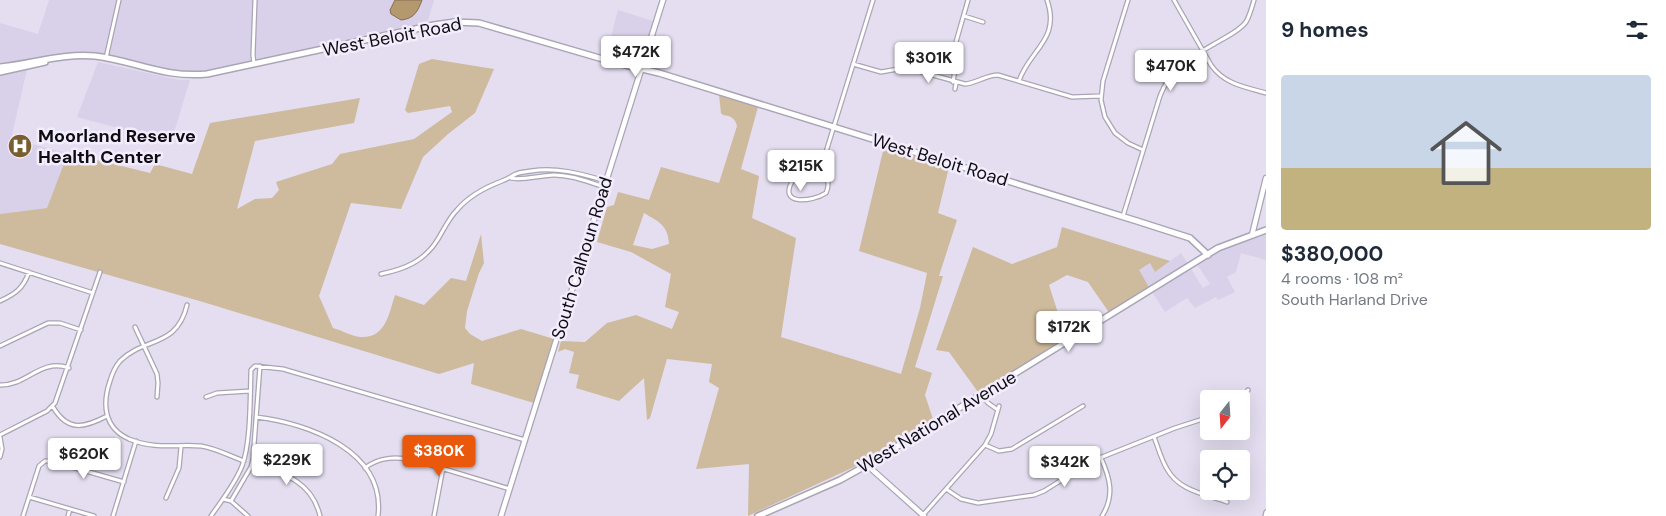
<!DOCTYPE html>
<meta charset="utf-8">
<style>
:root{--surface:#fff;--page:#f6f6f7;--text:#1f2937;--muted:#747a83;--line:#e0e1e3;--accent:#ea580c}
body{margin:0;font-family:"DM Sans",sans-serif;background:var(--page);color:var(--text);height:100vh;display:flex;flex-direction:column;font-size:19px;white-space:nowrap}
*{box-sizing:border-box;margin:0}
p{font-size:16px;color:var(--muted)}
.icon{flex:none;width:28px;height:28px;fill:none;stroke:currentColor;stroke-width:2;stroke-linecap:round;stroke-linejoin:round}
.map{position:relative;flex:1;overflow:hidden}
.side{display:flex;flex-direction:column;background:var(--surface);width:400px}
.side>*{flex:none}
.needle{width:32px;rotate:197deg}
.tools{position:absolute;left:1200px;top:390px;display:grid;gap:10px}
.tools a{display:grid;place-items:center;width:50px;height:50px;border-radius:5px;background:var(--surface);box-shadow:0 5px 20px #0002;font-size:25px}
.price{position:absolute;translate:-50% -42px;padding:0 11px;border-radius:5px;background:#fff;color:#222;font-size:16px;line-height:32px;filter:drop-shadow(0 1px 2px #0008)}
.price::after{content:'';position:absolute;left:50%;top:30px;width:15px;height:11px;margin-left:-8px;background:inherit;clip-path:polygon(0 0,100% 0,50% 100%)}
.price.active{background:var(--accent);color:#fff}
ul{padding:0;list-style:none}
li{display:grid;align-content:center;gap:10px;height:265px;padding:0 15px}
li+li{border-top:1px solid var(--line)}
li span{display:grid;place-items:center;height:155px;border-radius:5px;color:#555}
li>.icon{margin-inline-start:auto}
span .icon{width:90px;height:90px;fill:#fffc;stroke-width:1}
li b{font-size:21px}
h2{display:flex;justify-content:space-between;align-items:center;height:60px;padding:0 15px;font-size:21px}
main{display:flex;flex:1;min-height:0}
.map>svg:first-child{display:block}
</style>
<main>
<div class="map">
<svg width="1266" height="516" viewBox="0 0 1266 516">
<rect width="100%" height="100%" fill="#e4def0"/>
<path fill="#d9d1e9" d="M49 0H434L426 27 194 76 186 72 181 75 106 59 76 56 0 69V23L38 34Z
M618 10 656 22 641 69 605 60Z
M98 62 179 80H190L171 142 77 117Z
M27 69 11 139 68 153 47 208 0 214V74Z
M1266 230V260L1241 253 1236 272 1227 277 1235 292 1218 300 1216 297 1195 308 1187 298 1165 312 1138 270 1150 263 1155 272 1181 253 1203 288 1210 284 1196 263 1218 248Z"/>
<path fill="#ceba9c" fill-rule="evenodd" d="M432 59 494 69 475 113 448 134 423 157 401 209 351 203 319 296 333 328C341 330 351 336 360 337 386 339 389 313 395 295L424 305 451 278 466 281 481 234 484 263 479 273 467 311 465 328 470 334 482 341 521 329 554 339 534 403 471 384 474 363 439 374 203 302 0 244V214L47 208 68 153 150 173 155 164 192 174 210 123 360 98 354 123 255 141 237 209 255 199 272 198 279 190 276 182 332 164 340 154 414 139 452 112 450 106 408 113 405 110 419 64Z
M719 95 758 107 741 169 759 176 752 218 796 238 781 337 901 374 920 308 927 273 859 251 884 147 949 167 938 213 957 220 939 276H943L915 367 932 373 925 395 934 422 854 467 748 516 749 464 696 469 719 388 709 382 712 364 667 359 650 418 647 420 644 378 619 401 576 388 579 375 569 373 574 352 565 349 558 352 561 341 585 342 607 323 636 315 672 329 679 312 665 307 671 274 631 252 597 242 607 207 614 205 618 192 649 200 661 167 719 183 737 126C735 118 731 116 723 115L721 113ZM644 213C659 222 668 225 669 244L652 249 633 245Z
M1062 227 1170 261 1155 272 1150 263 1139 270 1150 289 1110 314 1088 282 1067 275 1049 285 1066 338 978 392 949 352 936 350 973 247 1012 264 1057 247Z"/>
<path fill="#b4996f" stroke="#826f53" d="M395 0H422C418 11 414 19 401 20L391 14 390 10Z"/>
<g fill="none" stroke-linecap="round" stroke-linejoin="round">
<g stroke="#aaa4b5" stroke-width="5.5">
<path id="minor" d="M1128 0 1103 81 1101 100 1105 117 1115 133 1128 143 1143 150
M1174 0 1211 65C1224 84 1245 87 1266 93
M964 16 983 22
M106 58 119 0
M254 64 253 55 255 0
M853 64 881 72 904 68 911 69 965 84C977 83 986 75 998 75L1072 97 1100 96
M1019 81C1029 50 1061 40 1047 0
M953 82 955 70 956 42 968 0
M955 89 956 83
M821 168 873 0
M821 168C826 176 831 183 826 193 812 202 777 206 793 180Z
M511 178C520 181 543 175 554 175 572 175 588 182 605 187
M1123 216 1160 96C1172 65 1194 56 1221 40 1230 35 1240 30 1246 22 1250 15 1252 7 1254 0
M0 263 93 293
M381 274C405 269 425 261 438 239 444 229 449 218 457 210 468 197 486 187 502 181 508 179 511 176 516 174 520 172 526 172 531 171 558 167 581 174 606 181
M0 301C15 294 23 289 29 272
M187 305C177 348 144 337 120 361 115 367 112 374 110 381 102 404 104 428 129 439 156 450 175 444 201 446 215 448 230 456 244 461
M135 327 157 374 158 383 157 397
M0 346 48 323H60L81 330
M0 385C27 386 40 358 69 368
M981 395 988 403 998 410
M206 397 217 393 250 391
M1241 399 1248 390
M53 407C68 432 84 428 107 416
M256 417C308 423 386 451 378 516
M0 435 47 411 55 403 100 272
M0 437 2 449 0 457
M1154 437C1158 447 1161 459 1167 469 1179 491 1205 494 1227 502
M985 445 999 451 1012 449 1083 406
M1101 458C1110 478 1115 496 1102 516
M252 463C283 473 312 481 320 516
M365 468C380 456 397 457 415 460L510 489
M946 489 961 499 978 503 1034 495 1044 491 1092 461 1175 428 1209 417
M29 497 94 516
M166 498 179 468 181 447
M223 499 231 501 248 516
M231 501 251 467 253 459 260 366
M923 515 985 445 991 434 999 406
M23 516 39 466 45 461H51L124 482
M68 516 70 509
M113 516 136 441
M211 516C222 500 235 484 242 466 251 443 250 396 251 370L255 366 283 369 525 440
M434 516 443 468
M1265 516 1266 512"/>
</g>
<g stroke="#aaa4b5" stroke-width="7">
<path id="tertiary" d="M1252 235 1266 178
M867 465 924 516
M501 516 663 0"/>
</g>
<g stroke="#aaa4b5" stroke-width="8">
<path id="secondary" d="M0 67C31 64 63 53 95 56 136 61 163 78 207 74L434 25 455 22 479 23 613 62 659 73 1137 221 1190 238 1208 255
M0 72 45 62
M758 516 840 480 867 465 1218 248 1266 230"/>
</g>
<use href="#minor" stroke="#fff" stroke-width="3"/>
<use href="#tertiary" stroke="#fff" stroke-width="4.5"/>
<use href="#secondary" stroke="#fff" stroke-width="5"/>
</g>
<defs>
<g id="hospital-disc" transform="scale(1.25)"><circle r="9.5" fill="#795e30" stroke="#f2ecfd"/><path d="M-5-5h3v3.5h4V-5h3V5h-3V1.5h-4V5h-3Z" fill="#fff"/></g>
</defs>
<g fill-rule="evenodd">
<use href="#hospital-disc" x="20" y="146"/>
</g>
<g text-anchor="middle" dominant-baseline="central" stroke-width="5" stroke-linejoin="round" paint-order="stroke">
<g font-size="18" fill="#0e0c11" stroke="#f2ecfd">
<text transform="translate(392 37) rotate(-11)">West Beloit Road</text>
<text transform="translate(940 160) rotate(17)">West Beloit Road</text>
<text transform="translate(582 258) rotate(-73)">South Calhoun Road</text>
<text transform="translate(937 422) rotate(-31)">West National Avenue</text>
</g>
<g font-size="18" font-weight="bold" fill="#0e0c11" stroke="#f2ecfd" text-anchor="start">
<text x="38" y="136">Moorland Reserve<tspan x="38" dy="21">Health Center</tspan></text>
</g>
</g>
</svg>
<div class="tools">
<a><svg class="needle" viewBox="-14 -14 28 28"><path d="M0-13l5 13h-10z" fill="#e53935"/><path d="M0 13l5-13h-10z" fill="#747a83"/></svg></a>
<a><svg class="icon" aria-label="locate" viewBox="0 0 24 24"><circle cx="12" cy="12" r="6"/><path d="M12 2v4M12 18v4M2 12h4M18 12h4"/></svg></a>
</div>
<b class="price" style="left:636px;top:78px">$472K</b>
<b class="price" style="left:929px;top:84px">$301K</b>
<b class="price" style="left:1171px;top:92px">$470K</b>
<b class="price" style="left:801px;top:192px">$215K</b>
<b class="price" style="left:1069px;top:353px">$172K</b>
<b class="price active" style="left:439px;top:477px">$380K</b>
<b class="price" style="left:84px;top:480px">$620K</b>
<b class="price" style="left:287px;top:486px">$229K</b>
<b class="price" style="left:1065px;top:488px">$342K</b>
</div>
<section class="side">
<h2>9 homes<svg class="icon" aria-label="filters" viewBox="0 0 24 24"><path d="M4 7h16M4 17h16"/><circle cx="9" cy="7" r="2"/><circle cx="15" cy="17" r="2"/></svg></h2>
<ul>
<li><span style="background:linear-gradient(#c9d6e8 60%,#c2b280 0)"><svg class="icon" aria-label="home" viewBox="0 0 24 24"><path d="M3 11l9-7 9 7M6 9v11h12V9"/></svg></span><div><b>$380,000</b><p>4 rooms · 108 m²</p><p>South Harland Drive</p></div></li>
</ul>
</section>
</main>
